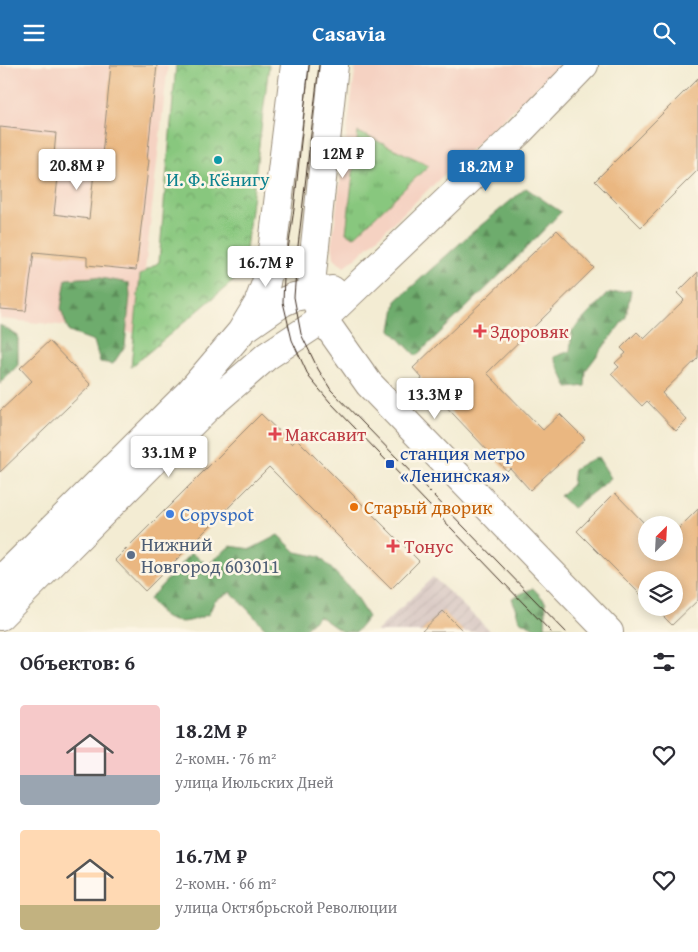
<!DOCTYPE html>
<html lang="ru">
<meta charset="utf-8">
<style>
:root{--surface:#fff;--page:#f7f7f7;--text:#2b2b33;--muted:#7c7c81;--accent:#1f6fb2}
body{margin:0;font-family:"Gentium Book Plus",serif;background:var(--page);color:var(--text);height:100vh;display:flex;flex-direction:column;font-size:19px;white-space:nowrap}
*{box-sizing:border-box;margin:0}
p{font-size:16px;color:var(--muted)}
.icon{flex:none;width:28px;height:28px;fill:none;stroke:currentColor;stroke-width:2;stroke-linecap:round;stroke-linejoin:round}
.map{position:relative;height:567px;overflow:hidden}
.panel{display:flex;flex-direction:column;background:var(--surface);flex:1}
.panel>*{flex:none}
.needle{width:32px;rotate:24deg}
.fabs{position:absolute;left:638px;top:451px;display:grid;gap:10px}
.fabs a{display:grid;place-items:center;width:45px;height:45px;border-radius:50%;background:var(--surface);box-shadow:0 2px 12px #0003;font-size:25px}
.price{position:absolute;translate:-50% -42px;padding:0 11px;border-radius:5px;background:#fff;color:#222;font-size:16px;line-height:32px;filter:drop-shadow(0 1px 2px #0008)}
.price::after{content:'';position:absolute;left:50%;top:30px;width:15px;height:11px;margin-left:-8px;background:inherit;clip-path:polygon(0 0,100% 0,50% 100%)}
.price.active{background:var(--accent);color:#fff}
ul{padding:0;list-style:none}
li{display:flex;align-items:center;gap:15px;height:125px;padding:0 20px}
li span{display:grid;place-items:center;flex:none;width:140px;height:100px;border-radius:5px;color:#555}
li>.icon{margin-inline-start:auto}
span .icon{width:60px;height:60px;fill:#fffc;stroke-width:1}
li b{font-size:21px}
h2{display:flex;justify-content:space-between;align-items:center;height:60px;padding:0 20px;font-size:21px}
header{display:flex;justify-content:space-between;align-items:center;height:65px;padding:0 20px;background:var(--accent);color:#fff;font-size:22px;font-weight:700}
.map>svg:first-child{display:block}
</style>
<header><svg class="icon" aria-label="menu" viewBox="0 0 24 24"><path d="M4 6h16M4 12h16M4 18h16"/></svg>Casavia<svg class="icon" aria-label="search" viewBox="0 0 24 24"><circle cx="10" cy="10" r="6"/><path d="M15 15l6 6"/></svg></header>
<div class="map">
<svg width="698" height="567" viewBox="0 0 698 567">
<defs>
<pattern id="industrial-furrows" width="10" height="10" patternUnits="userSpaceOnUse" patternTransform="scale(1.25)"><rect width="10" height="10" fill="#d1bfbd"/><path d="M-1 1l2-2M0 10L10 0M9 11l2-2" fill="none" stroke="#b4a4a2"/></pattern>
<pattern id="grass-tufts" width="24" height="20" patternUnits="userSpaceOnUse" patternTransform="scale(1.25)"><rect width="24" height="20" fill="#88c77e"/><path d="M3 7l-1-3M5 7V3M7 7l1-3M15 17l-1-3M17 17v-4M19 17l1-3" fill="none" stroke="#70a267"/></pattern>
<pattern id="forest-firs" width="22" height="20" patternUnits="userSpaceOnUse" patternTransform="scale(1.25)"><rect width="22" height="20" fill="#6eac6d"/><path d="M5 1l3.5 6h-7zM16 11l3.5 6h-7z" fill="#5c8c59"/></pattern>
<pattern id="park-crowns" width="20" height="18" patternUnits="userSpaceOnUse" patternTransform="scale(1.25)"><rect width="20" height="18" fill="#88c77e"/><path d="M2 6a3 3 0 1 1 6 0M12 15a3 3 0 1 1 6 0" fill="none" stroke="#70a267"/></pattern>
</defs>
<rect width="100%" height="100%" fill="#fcf5e5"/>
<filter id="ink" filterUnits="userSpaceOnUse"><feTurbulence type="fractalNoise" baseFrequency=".02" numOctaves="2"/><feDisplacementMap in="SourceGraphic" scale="10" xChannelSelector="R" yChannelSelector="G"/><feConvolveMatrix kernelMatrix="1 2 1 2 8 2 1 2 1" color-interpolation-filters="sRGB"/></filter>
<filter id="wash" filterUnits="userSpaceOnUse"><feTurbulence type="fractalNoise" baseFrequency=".0096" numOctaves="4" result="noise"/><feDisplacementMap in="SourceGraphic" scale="20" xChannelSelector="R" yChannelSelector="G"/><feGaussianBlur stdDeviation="1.12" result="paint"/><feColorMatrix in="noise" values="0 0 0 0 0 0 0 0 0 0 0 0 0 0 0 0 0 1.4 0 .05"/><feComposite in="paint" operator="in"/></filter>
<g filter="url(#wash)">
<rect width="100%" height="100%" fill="#f3ecd3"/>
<path fill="#f5d2c2" d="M0 0H168L138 268 0 254Z
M356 0H560L357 192 344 202 334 193 332 177Z"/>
<path fill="url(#industrial-furrows)" d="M433 512 491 567H376Z"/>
<path fill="url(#grass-tufts)" stroke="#62784e" d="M358 67 429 100 354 172 346 168Z"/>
<path fill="url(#forest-firs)" stroke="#546b46" d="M526 123 561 147 502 208 416 291 391 265 396 236 468 171Z
M95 212 129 218 130 231 125 281 113 299 100 297 94 276 69 267 61 244 66 214Z
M631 225 626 252 586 305 585 321 568 323 554 292 570 286 572 266 607 229Z
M0 260 18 271V300L0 319Z
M598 392 611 413 573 443 560 431 572 419 574 404 586 397Z
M278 470 296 487 320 492 349 522 368 552 356 567H342L319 551 301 567H265L267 565 231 527 215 535 209 549C195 555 181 561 166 553 160 549 154 540 149 534L192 488 208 500 230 481 251 484Z
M533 523 546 537 545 562H563L568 567H540V566L519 555 512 533Z"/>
<path fill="url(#park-crowns)" stroke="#62784e" d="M176 0H269L243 208 131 302 140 210 159 197Z"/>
<g id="blocks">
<path fill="#eab781" d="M111 0H157L147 95H149L136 205 87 200V192L34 187 26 246 0 244V62L56 68 52 111 58 112 54 149 89 154 96 89 102 90Z
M698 13V105L641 162 595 116Z
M557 165 594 203 487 308 543 365 560 349 585 374 530 425 510 403 507 406 421 315 422 313 413 303Z
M698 207V293L662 328 687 355 676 366 647 336 642 341 611 309 619 302 615 298 626 288 621 283 637 267 644 274 684 235 677 228Z
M49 276 91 320 0 407V346L32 316 20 303Z
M261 349 292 379 297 374 419 496 391 524 269 402 145 526 115 495Z
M615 428 646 460V488H674V468L698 444V535L672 560 654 542H674V515H646V535L577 466Z
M443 546 464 567H421Z"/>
</g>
</g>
<g filter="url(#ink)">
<use href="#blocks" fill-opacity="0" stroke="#978b78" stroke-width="1"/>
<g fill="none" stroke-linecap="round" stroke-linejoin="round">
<g stroke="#978b78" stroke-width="30">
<path id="secondary" d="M334 0 312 209 313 228 323 254 369 319 609 567
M247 262 283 237 294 232 332 225
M0 516 190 327 241 267 258 239 266 218 273 179 295 0
M0 551 206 344 267 291 323 254 519 67 584 0"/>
</g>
<use href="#secondary" stroke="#fff" stroke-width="28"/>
<path stroke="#3b2a1e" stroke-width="1" d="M309 0 294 144 284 212 283 237 292 275 309 312 330 337 551 567
M319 0 298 181 294 232 301 269 318 304 331 325 566 567"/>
</g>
</g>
<circle fill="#0f9aa8" stroke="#fcf5e5" stroke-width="2" cx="218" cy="95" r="5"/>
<g fill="#e0444e" stroke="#fcf5e5" stroke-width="2">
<path d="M477.5 258.5h5v5h5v5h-5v5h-5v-5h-5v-5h5z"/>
<path d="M272.5 361.5h5v5h5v5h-5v5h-5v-5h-5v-5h5z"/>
<path d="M390.5 473.5h5v5h5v5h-5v5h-5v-5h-5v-5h5z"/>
</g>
<rect fill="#1a4fb4" stroke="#fcf5e5" stroke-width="2" x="385" y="394" width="10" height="10" rx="2.5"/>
<circle fill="#e8710a" stroke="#fcf5e5" stroke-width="2" cx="354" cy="442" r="5"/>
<circle fill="#3f7fe0" stroke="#fcf5e5" stroke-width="2" cx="170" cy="449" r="5"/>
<circle fill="#5c6f8a" stroke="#fcf5e5" stroke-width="2" cx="131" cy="490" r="5"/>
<g text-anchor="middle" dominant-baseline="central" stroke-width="5" stroke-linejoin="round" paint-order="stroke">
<g font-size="19" fill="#0d838f" stroke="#fcf5e5">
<text x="218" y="114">И. Ф. Кёнигу</text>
</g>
<g font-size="19" fill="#be3a42" stroke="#fcf5e5" text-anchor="start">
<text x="490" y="266">Здоровяк</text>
<text x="285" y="369">Максавит</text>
<text x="404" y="481">Тонус</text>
</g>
<g font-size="19" fill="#164399" stroke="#fcf5e5" text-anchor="start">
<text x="400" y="388">станция метро<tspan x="400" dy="22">«Ленинская»</tspan></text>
</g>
<g font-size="19" fill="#c56008" stroke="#fcf5e5" text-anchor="start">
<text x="364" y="442">Старый дворик</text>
</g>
<g font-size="19" fill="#366cbe" stroke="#fcf5e5" text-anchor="start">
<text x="180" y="449">Copyspot</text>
</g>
<g font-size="19" fill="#4e5e75" stroke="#fcf5e5" text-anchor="start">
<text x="141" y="479">Нижний<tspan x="141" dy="22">Новгород 603011</tspan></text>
</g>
</g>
</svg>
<div class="fabs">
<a><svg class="needle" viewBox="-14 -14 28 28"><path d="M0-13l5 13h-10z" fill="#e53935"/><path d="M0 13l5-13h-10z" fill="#7c7c81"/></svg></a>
<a><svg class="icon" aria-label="layers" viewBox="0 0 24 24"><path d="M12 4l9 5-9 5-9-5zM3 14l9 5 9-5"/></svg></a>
</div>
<b class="price" style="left:343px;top:114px">12M ₽</b>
<b class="price" style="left:77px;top:126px">20.8M ₽</b>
<b class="price active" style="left:486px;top:127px">18.2M ₽</b>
<b class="price" style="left:266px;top:223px">16.7M ₽</b>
<b class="price" style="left:435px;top:355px">13.3M ₽</b>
<b class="price" style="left:169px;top:413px">33.1M ₽</b>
</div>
<section class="panel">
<h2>Объектов: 6<svg class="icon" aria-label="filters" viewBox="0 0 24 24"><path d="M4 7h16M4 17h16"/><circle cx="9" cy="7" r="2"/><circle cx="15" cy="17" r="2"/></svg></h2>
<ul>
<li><span style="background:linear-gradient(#f6c9c9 70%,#9aa5b1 0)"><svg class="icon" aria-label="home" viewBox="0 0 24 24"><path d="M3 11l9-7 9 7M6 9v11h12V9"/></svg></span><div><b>18.2M ₽</b><p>2-комн. · 76 m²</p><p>улица Июльских Дней</p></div><svg class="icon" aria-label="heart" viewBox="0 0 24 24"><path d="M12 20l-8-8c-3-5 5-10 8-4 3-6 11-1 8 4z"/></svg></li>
<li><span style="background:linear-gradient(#ffd9b3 75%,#c2b280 0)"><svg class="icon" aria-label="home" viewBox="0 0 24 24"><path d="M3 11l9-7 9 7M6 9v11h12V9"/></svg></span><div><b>16.7M ₽</b><p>2-комн. · 66 m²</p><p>улица Октябрьской Революции</p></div><svg class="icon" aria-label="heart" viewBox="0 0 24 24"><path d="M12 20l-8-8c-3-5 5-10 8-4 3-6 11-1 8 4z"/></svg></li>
</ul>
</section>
